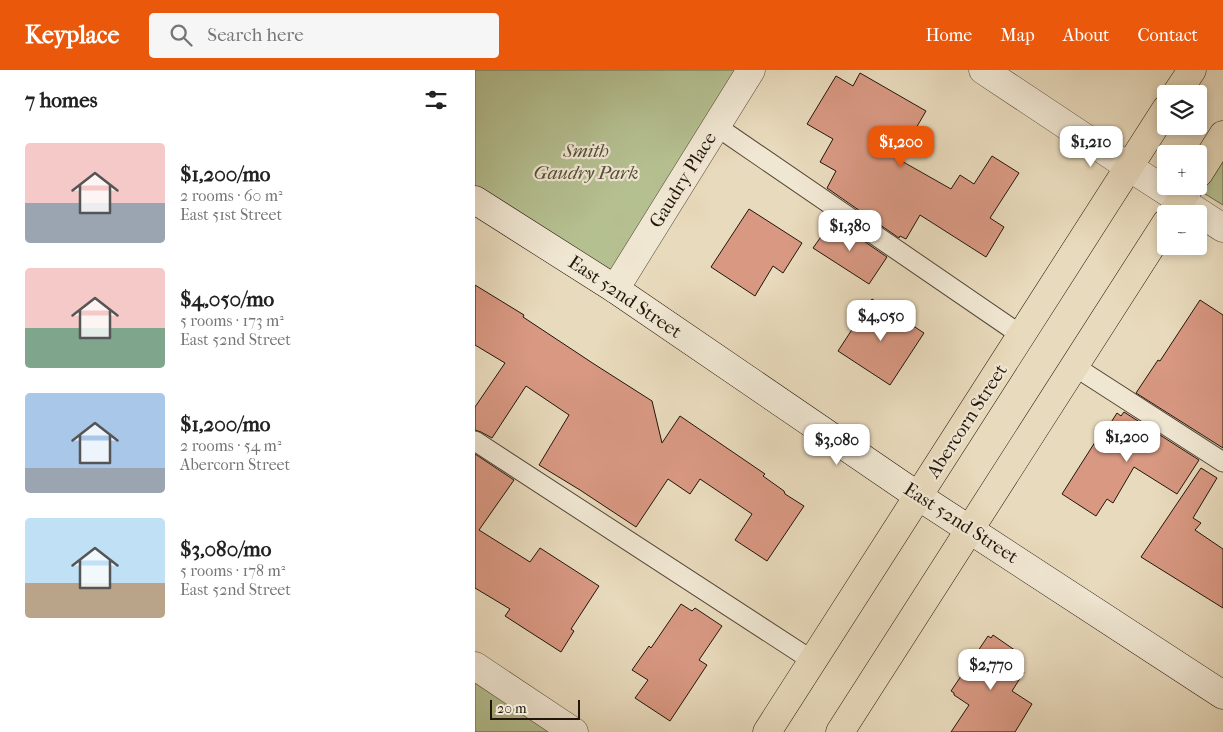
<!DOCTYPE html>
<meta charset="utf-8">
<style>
:root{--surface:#fff;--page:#f6f6f6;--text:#222;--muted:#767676;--accent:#ea580c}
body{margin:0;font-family:"IM FELL French Canon",serif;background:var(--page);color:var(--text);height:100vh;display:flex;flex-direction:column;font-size:19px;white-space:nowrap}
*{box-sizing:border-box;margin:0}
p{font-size:16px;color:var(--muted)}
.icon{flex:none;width:28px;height:28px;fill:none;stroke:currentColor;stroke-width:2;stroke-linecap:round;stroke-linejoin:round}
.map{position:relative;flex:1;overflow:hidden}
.side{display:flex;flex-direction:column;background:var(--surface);width:475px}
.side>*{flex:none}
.controls{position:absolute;left:682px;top:15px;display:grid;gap:10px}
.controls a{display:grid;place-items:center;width:50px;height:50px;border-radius:5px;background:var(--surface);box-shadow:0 2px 8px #0003;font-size:25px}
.scale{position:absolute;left:15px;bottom:12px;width:90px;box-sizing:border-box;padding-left:5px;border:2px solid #221509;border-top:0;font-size:14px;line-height:18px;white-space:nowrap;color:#221509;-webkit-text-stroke:4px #f0e7d3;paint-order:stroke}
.price{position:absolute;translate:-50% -42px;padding:0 11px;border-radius:10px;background:#fff;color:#222;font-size:16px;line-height:32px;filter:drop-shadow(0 1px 2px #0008)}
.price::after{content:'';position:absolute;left:50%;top:30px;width:15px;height:11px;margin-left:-8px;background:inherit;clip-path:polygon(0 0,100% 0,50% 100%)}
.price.selected{background:var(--accent);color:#fff}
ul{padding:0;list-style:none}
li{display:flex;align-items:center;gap:15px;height:125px;padding:0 25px}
li span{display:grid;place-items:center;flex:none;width:140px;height:100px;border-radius:5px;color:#555}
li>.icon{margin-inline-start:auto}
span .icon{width:60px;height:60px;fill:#fffc;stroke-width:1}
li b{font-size:21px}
h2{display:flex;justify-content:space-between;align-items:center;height:60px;padding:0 25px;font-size:21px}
header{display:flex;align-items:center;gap:30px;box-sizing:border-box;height:70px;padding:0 25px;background:var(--accent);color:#fff}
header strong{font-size:24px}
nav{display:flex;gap:28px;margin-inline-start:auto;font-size:18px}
.search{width:350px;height:45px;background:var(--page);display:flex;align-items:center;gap:12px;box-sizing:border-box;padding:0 18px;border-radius:5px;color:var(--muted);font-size:19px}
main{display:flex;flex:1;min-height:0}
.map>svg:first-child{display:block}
</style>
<header>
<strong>Keyplace</strong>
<div class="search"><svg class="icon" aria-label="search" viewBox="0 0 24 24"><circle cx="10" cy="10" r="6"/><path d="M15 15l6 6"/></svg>Search here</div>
<nav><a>Home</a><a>Map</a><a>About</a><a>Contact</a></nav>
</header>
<main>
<section class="side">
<h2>7 homes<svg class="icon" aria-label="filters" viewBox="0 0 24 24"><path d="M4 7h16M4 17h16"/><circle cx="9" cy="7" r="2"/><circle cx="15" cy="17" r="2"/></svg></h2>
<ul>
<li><span style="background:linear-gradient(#f6c9c9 60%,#9aa5b1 0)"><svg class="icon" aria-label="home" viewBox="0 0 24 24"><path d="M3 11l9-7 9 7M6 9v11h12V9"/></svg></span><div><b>$1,200/mo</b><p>2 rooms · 60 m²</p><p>East 51st Street</p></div></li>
<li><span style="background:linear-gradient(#f6c9c9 60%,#7fa58c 0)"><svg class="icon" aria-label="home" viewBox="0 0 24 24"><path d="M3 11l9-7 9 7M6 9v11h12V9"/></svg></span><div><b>$4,050/mo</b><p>5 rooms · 173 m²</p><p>East 52nd Street</p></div></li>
<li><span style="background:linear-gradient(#a9c7e8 75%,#9aa5b1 0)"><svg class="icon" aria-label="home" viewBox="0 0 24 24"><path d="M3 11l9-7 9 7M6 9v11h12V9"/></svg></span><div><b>$1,200/mo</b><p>2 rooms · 54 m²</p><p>Abercorn Street</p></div></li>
<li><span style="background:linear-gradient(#bfe0f5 65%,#b9a48a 0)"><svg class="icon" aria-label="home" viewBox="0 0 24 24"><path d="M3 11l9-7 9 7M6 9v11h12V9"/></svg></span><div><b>$3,080/mo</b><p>5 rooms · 178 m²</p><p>East 52nd Street</p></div></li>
</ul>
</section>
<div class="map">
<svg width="748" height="662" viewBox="0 0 748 662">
<rect width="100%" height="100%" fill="#e8dabc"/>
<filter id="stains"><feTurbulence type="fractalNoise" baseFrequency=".004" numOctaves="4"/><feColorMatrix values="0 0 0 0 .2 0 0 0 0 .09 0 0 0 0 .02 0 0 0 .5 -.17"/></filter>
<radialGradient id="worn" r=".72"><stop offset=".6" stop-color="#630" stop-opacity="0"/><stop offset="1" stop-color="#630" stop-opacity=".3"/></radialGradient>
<path fill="#b5c091" stroke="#6c6a4d" d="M0 0H276L140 219 0 130Z
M748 89V135L727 122Z
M0 611 76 662H0Z"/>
<path fill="#d89882" stroke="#221509" d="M385 3 451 41 423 89 476 119 485 105 499 114 517 86 544 103 515 148 529 157 511 187 445 145 431 169 425 166 424 168 352 118 361 101 345 92 358 69 332 54 361 6 378 16Z
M274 139 327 173 308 203 298 196 280 226 236 197Z
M358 150 412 187 394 214 338 178Z
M0 215 49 245 48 247 119 294 177 331 187 373 205 346 290 404 288 406 309 421 310 424 329 436 292 491 260 470 277 444 225 409 215 424 193 409 161 457 105 420 64 395 94 345 51 316 17 368 6 362 0 360V337L30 293 0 275Z
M397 229 449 263 415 315 363 281Z
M725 230 748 245V378L661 323 683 290 685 291Z
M649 342 724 390 702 424 659 397 638 433 632 429 621 446 587 424 622 369 624 371 642 343 646 346Z
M0 384 39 410 4 460 55 492 65 478 124 516 96 559 99 561 86 582 30 546 35 539 0 518Z
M726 398 742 408 718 448 726 453 720 460 748 479V538L666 487Z
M206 534 217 541 220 538 247 556 224 590 232 595 195 651 160 628 173 610 157 600 174 576 176 578Z
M518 565 544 583 536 594 549 602 537 621 557 634 540 662H476L494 635 479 625V623L476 621 513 566 516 568Z"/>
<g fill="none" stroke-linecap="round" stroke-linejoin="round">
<g stroke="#544636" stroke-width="21">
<path id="service" d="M241 56 546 265
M599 296 748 392
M0 371 338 591"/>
</g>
<g stroke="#544636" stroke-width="29">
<path id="minor" d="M508 0 654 97 748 158
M140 219 276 0
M0 596 99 662"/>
</g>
<g stroke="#221509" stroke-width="29">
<path id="secondary" d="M0 130 140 219 443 426 748 625"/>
</g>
<g stroke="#221509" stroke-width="29">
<path id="primary" d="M701 24 717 0
M724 103 748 65
M697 144 715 116
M292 662 691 39
M365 662 691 153"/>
</g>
<use href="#service" stroke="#f0e7d3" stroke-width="19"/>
<use href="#minor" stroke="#f0e7d3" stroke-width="28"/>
<use href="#secondary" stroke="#f0e7d3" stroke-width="28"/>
<use href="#primary" stroke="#e8dabc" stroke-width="28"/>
</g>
<g text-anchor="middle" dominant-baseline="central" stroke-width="4.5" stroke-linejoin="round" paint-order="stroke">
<g font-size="19" font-style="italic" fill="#555139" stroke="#f0e7d3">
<text x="111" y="81">Smith<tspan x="111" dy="22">Gaudry Park</tspan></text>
</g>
<g font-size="19" fill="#221509" stroke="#f0e7d3">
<text transform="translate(208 110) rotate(-58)">Gaudry Place</text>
<text transform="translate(150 227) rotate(34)">East 52nd Street</text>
<text transform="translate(492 351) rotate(-57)">Abercorn Street</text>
<text transform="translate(486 453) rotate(33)">East 52nd Street</text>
</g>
</g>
<rect width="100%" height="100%" filter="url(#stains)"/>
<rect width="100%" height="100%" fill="url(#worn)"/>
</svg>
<div class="controls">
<a><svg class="icon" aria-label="layers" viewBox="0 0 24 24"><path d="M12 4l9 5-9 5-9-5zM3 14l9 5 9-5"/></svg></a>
<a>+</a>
<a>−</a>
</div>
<div class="scale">20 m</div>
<b class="price selected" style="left:426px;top:98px">$1,200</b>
<b class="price" style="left:616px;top:98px">$1,210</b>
<b class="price" style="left:375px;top:182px">$1,380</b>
<b class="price" style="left:406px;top:272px">$4,050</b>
<b class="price" style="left:652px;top:393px">$1,200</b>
<b class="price" style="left:362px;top:396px">$3,080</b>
<b class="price" style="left:516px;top:621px">$2,770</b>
</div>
</main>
